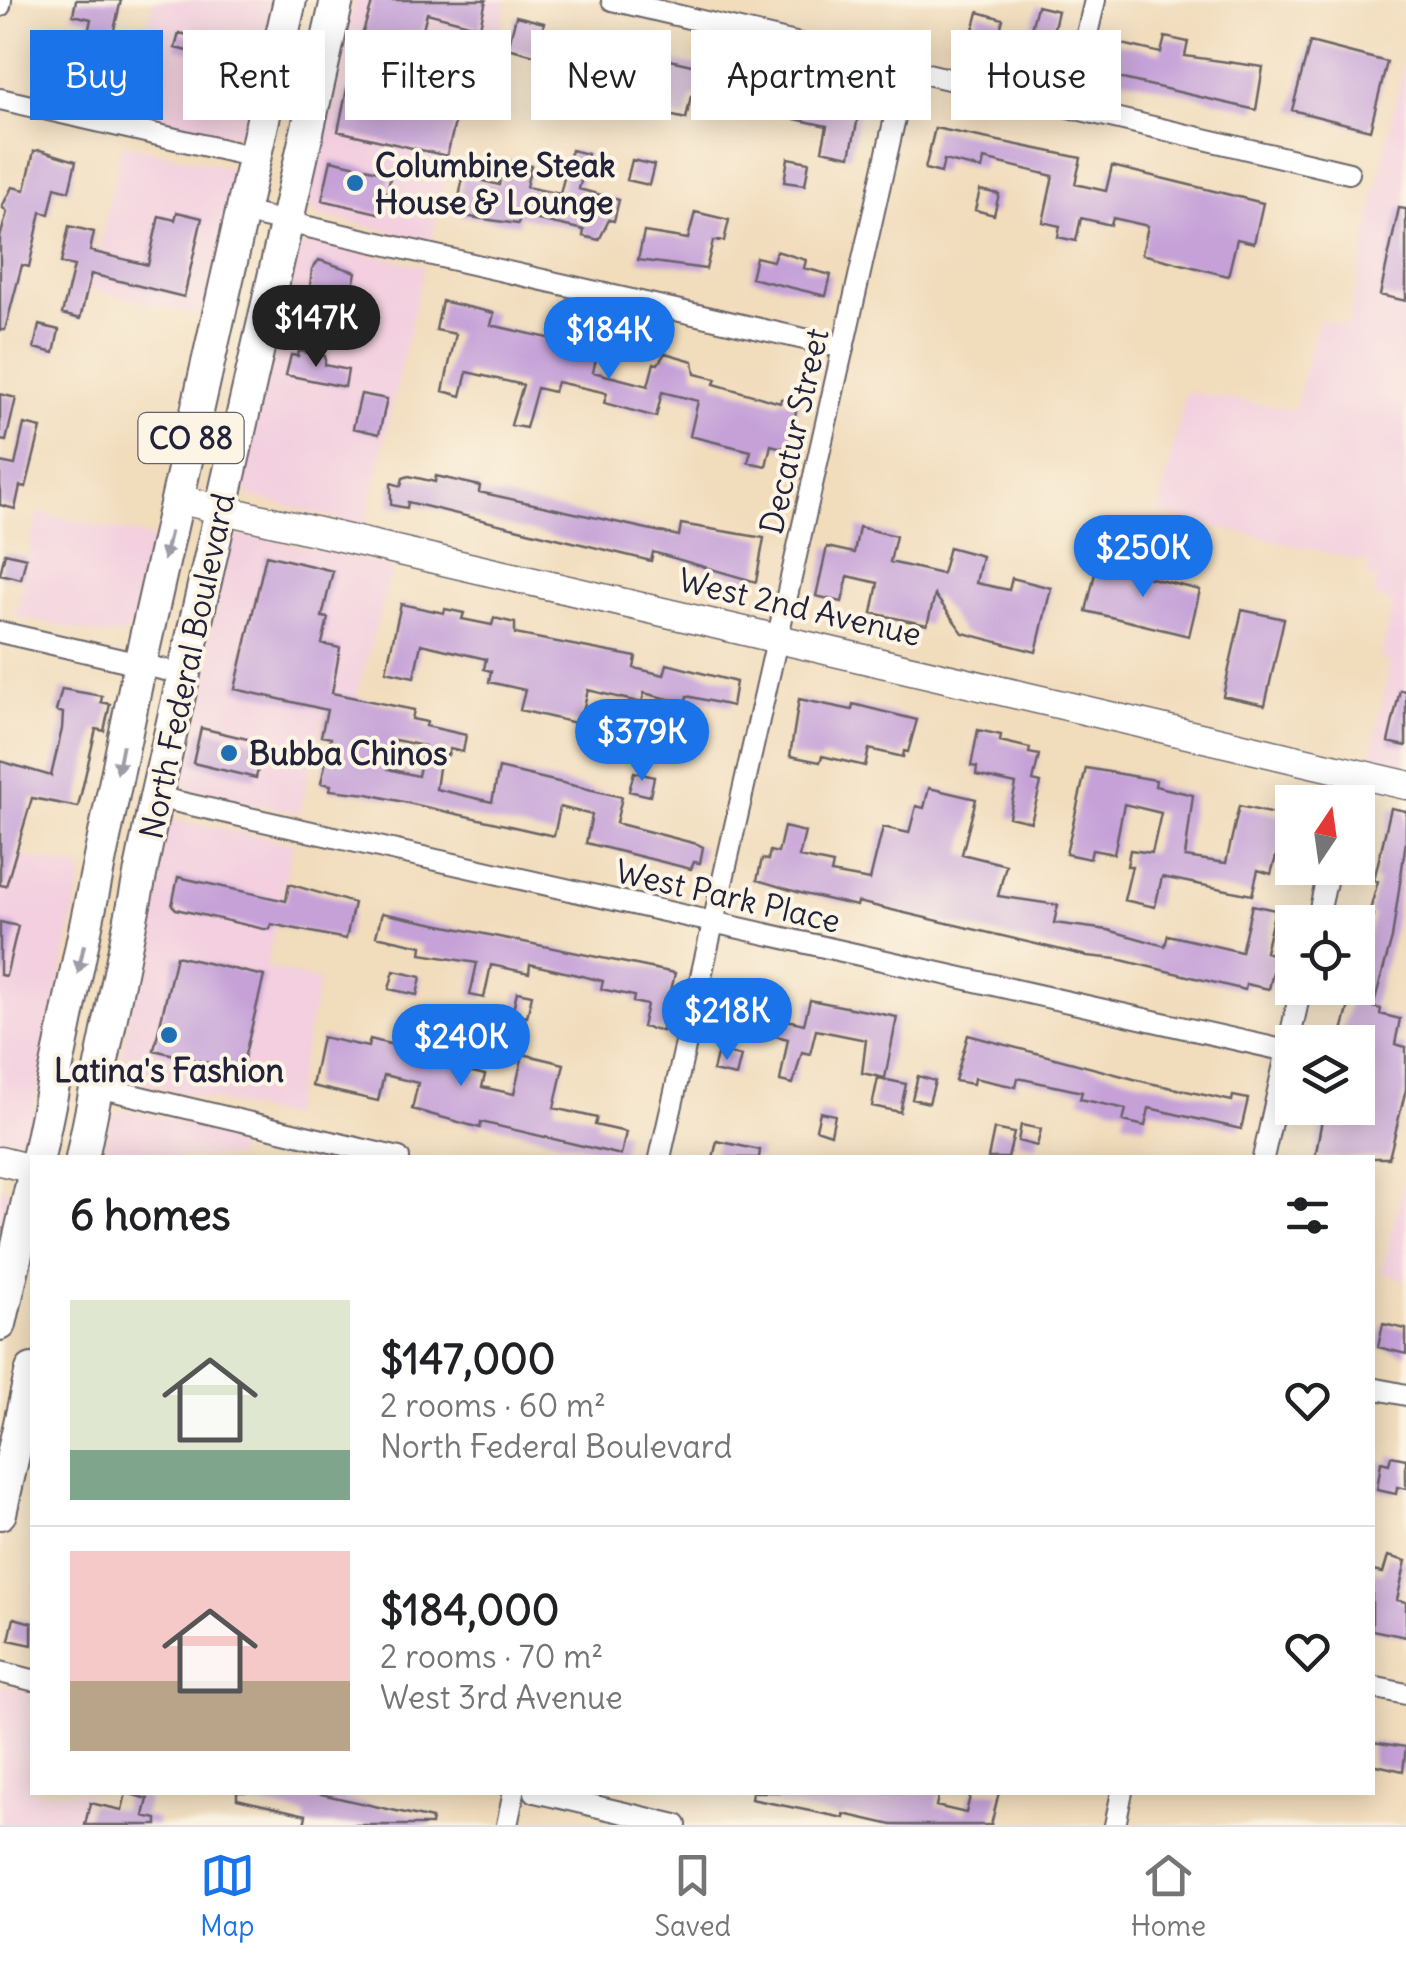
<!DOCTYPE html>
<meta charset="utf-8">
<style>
:root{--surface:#fff;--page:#f2f2f2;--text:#202124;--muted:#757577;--line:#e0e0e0;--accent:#1a73e8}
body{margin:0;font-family:Delius,sans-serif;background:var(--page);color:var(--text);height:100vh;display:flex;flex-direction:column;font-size:38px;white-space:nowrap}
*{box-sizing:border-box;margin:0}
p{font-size:32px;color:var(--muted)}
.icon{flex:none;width:55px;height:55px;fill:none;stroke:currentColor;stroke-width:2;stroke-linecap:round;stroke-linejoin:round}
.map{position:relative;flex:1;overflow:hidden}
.side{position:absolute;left:30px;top:1155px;width:1345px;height:640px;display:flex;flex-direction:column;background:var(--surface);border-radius:0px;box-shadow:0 5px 25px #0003}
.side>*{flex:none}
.hud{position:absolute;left:30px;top:30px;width:1348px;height:90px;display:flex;gap:20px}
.needle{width:65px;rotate:13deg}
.fabs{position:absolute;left:1275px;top:785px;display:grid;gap:20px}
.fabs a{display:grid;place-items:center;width:100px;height:100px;border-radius:0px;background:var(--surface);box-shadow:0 5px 25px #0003;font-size:50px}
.price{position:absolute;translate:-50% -85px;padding:0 22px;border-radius:35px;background:var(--accent);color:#fff;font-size:32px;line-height:65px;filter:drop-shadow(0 2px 5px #0008)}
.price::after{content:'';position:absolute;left:50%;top:60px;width:30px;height:22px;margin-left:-15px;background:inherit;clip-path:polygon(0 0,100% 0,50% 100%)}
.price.on{background:#222;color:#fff}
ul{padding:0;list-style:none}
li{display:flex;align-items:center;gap:30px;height:250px;padding:0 40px}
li+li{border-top:2px solid var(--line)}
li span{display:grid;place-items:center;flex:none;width:280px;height:200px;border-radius:0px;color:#555}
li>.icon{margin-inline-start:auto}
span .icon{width:120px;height:120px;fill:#fffc;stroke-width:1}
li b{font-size:42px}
h2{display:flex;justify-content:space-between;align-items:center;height:120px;padding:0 40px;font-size:42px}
.chip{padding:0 35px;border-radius:0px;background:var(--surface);box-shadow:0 5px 25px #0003;font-size:35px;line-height:90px}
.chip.on{background:var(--accent);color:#fff}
.dock{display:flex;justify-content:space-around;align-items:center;height:140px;border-top:2px solid var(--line);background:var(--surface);font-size:28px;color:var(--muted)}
.dock a{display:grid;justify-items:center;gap:5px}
.dock .on{color:var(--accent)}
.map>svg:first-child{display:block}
</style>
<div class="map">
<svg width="1406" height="1825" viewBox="0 0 1406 1825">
<rect width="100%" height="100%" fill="#fcf5e5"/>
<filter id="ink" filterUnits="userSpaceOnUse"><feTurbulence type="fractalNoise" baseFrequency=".01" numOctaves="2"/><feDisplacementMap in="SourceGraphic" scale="20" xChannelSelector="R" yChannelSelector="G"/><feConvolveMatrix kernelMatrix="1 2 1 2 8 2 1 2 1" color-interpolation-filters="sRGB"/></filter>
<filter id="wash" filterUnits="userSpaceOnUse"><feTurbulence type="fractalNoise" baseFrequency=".0048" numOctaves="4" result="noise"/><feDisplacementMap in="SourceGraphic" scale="40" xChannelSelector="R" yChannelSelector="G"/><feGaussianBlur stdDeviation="2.25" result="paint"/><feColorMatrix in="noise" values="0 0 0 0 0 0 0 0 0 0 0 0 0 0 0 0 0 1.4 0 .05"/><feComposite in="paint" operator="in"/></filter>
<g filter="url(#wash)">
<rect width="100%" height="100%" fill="#f1dcbc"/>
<path fill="#f3cfdf" d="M153 0H278L243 132 225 136 128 113Z
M355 0H507L483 113 462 108 431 241 316 214 310 205 308 197Z
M1406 52V772L1370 764 1390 662 1380 659 1393 603 1373 596 1377 579 1366 577 1371 563 1158 513 1186 392 1295 410 1318 320 1348 326Z
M122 144 234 169 236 179 205 317 89 289Z
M308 241 424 266 365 526 250 496 241 486 296 254Z
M38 512 152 538 134 621 125 634 110 637 15 616Z
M253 535 393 567 353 706 327 701 299 813 193 791 182 781 181 769 229 547 237 537Z
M176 820 293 843 266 967 319 981 289 1118 137 1082 124 1071 121 1058 166 831Z
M0 851 83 869 30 1128 20 1138 0 1139Z
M130 1110 241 1136 236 1157H101L113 1114Z
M1406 1174V1279L1381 1273Z
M0 1185 10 1193 11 1211 0 1257Z
M1 1684 32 1692V1792L89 1793 82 1825H0Z"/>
<g id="blocks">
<path fill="#c5a1d8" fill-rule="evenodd" d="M76 0H121L114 30 146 37 132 84 103 76 107 61 83 56 91 19 73 15Z
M373 0H486L480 27 427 13 412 72 355 58Z
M1037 6 1058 11 1046 61 1024 56Z
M978 12 1003 19 995 49 970 43Z
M516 16 544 23 542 32 606 45 608 40 627 44 626 50 722 72 723 63 742 67 740 76 862 99 850 156 822 150 827 126 795 119 796 113 791 111 736 97 734 105 691 96 686 119 669 115 670 110 630 100 631 96 577 85 575 94 542 86 549 59 508 48Z
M179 33 208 40 204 55 175 48Z
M1165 37 1188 42 1185 56 1263 67 1256 110 1110 76 1118 43 1161 53Z
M1310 42 1387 62 1370 130 1292 110Z
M347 89 457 114 447 156 338 131Z
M935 128 1081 158 1075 184 1106 191 1112 166 1263 203 1254 243 1237 239 1228 276 1142 254 1148 226 1113 218 1111 225 1081 218 1076 241 1058 237 1060 226 1043 222 1053 176 984 159 982 169 944 160 941 173 925 169Z
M40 150 76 161 69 191 55 187 49 214 41 212 29 267 22 265 5 330H0V238L7 212 2 207 12 187 25 190 34 151Z
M571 150 588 154 579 189 619 200 614 221 609 220 599 240 583 236 584 230 520 216 518 224 456 215 463 176 499 185 504 160 531 166 526 187 560 194Z
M788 158 809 162 805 185 784 182Z
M331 160 391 174 382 214 322 200Z
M632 160 654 165 649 185 627 180Z
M980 190 999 194 994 215 975 210Z
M1399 208 1406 209V301L1380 295Z
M177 212 202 218 184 297 91 274 80 319 62 314 74 266 61 263 69 226 94 232 90 251 148 265 159 216 175 220Z
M695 212 729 220 724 241H713L706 269 638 260 644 232 688 239Z
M776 251 806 260 804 268 831 275 826 296 751 278 756 257 773 261Z
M319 260 356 272 349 305 309 296 312 269Z
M442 301 494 313 491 325 561 341 573 343 576 337 600 342 593 372 648 386 654 363 658 364 665 353 693 361 695 374 716 379 714 384 780 403 781 399 798 403 787 449 771 445 766 466 748 462 751 451 690 436 698 401 662 392 656 417 604 403 607 393 557 382 554 392 537 388 526 428 511 425 523 385 467 372 461 396 443 391 456 334 436 330Z
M39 325 59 330 54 353 34 348Z
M299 351 325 356V365L348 370 345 387 286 375 291 355 298 356Z
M0 394 16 398 6 441 0 440Z
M361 394 387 399 379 434 353 428Z
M24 424 41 428 26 487 20 486 15 509 0 505V462L15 465Z
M409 476 435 482 436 476 480 486 479 492 679 536 681 524 764 538 756 582 653 552 651 561 408 502 407 508 391 505V483L401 486 403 478Z
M859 527 896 536 890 562 942 574 949 547 982 556 976 583 1009 590 1012 578 1051 588 1036 652 963 633 935 595 927 625 872 613 878 583 848 576 842 602 816 596 827 547 854 553Z
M5 553 26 558 21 579 0 574Z
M266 555 333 571 322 617 328 618 322 644 340 648 332 693 414 710 412 719 427 722 426 726 466 735 463 752 450 749 448 755 441 754 436 789 492 802 499 768 622 797 616 823 697 844 703 847 700 863 694 862 691 869 586 843 592 815 560 807 554 836 368 794 330 790 331 785 321 783 331 738 321 736 327 710 235 689ZM395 740 424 746 418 776 388 769Z
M1097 565 1200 590 1189 636 1086 611Z
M401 604 444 613 445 609 464 613 462 619 492 625 494 618 515 623V634L636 657 634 668 664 675 667 664 736 682 732 706 687 696 685 703 644 693 642 703 588 690 580 724 520 710 525 690 489 682 491 671 484 669 486 659 421 644 414 677 386 671Z
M1242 610 1284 619 1265 705 1223 696Z
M62 689 102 696 101 702 110 704 104 731 96 729 78 807 32 798 6 886 0 885V761L51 776 62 729 63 713 56 711Z
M1400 690 1406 691V746L1388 742Z
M799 699 852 710 853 704 917 720 908 752 904 751 903 757 869 749 865 766 822 756 820 762 790 756Z
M201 728 264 743 256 778 193 763Z
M978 730 1001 735 1000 741 1030 748 1029 753 1039 755 1033 781 1041 783 1031 822 1009 817 1016 784 976 775 977 767 971 766Z
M1086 768 1156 780 1155 786 1193 795 1185 857 1226 863 1239 806 1292 818V857L1277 853 1271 874 1258 870 1252 895 1162 877 1155 907 1124 900 1132 866H1127L1130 850 1152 853 1161 813 1124 804 1114 854 1092 850 1090 859 1066 854Z
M634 772 654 777 650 796 629 791Z
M929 788 976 799 962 854 1006 865 998 896 1058 905 1054 923 1108 930 1165 946 1168 935 1241 952 1252 905 1275 910 1265 952 1277 955 1269 989 1246 984 1245 990 1117 959 1087 956 858 902 857 906 804 894 757 880 762 859 768 860 770 851 778 853 784 827 805 832 799 857 833 864 831 873 870 880 883 827 909 833 916 806 924 808Z
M1391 808 1406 811V841L1392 938 1373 1007 1381 1009 1380 1014 1400 1019 1395 1044 1406 1047V1089L1389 1158H1315L1324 1108 1358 1113V1042H1339L1374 915 1369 914 1378 881 1374 880Z
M178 877 286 901 289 884 354 903 346 939 271 924 270 929H264L176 909 172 905Z
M382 913 675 973 662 1031 642 1027 647 1005 633 1002 634 996 601 989 603 981 530 964 529 973 491 965 484 998 470 995 477 963 421 954 422 946 376 936Z
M0 922 18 926 6 976 0 975Z
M176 956 264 976 241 1071 154 1050Z
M394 971 421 977 417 995 389 989Z
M746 991 778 998 774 1017 804 1024 810 1000 897 1017 885 1078 862 1073 866 1040 816 1030 810 1054 802 1052 793 1084 780 1081 788 1039 738 1027Z
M517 992 532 995 527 1017 512 1014Z
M403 1023 422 1028 418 1046 466 1058 464 1070 485 1075 482 1087 514 1094 523 1054 564 1064 554 1108 597 1118 595 1125 626 1132 621 1155 481 1122 480 1128 412 1109 418 1083 384 1075 378 1101 312 1086 322 1037 368 1047 370 1039 397 1046Z
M968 1035 1145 1082 1232 1101 1233 1096 1248 1099 1241 1129 1149 1108 1145 1126 1123 1121 1126 1109 1080 1099 1082 1092 1018 1078 1016 1087 974 1078 973 1084 955 1081Z
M718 1051 741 1056 736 1076 713 1071Z
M918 1076 935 1081 929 1103 912 1099Z
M878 1078 906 1084 900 1112 872 1106Z
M820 1112 835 1115 831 1134 816 1129Z
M1021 1125 1041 1129 1037 1146 1018 1141Z
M994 1129 1014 1133 1008 1158H988Z
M717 1141 760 1150 759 1158H713Z
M1383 1324 1406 1329V1354L1378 1347Z
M1391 1456 1406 1459V1489L1397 1487 1396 1494 1377 1490 1381 1462 1389 1464Z
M1388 1556 1406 1561 1397 1600 1406 1602V1637L1372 1630V1571L1383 1573Z
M14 1618 32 1623V1645L9 1640Z
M1372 1742 1406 1747 1403 1771 1372 1764Z
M237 1792H312L432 1819 431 1825H304L306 1815 237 1799Z
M752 1792H939L936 1806 966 1813 971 1792H999L991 1825H892L844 1814V1818L751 1799Z
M126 1793 148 1799 144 1816 157 1819V1825H85L90 1803 122 1810Z"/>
</g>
</g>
<g filter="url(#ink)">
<use href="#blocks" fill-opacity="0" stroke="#6a6368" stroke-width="2.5"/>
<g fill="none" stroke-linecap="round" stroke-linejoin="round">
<g stroke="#6a6368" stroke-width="24">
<path id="street" d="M612 0 1349 173
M0 6 1 0
M0 99 255 157
M1070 107 1095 0
M242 212 844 348
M0 632 183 674
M156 797 1287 1051
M1342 802 1348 772
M1317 922 1329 868
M98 1087 399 1158
M660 1158 906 69
M1263 1158 1301 988
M1372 1388 1406 1395
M0 1672 32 1680
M1372 1687 1406 1694
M535 1792 676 1825
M507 1825 514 1792
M1115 1825 1122 1792"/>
</g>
<g stroke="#6a6368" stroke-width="31">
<path id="secondary" d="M177 499 1406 785
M0 1161 32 1169"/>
</g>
<g stroke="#6a6368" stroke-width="36">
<path id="primary" d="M38 1158 140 664 290 0
M82 1158 156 797 337 0
M0 1324 32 1184
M0 1513 32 1370"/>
</g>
<use href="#street" stroke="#fff" stroke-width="20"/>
<use href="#secondary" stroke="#fff" stroke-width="28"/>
<use href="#primary" stroke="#fff" stroke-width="32"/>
</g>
<defs><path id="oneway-solid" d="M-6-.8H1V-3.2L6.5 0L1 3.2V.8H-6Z" transform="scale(2.5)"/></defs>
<g fill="#9c9ca7">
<use href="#oneway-solid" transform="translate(167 546) rotate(103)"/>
<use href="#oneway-solid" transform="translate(120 759) rotate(101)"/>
<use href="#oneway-solid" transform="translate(81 959) rotate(102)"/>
</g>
</g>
<g fill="#1f6fb2" stroke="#fcf5e5" stroke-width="4">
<circle cx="355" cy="183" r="10"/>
<circle cx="229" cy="753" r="10"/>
<circle cx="169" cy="1035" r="10"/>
</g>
<g text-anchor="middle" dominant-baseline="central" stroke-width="8" stroke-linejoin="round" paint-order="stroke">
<rect fill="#fcf5e5" stroke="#63616e" stroke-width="2.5" x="138.5" y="413" width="105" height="50" rx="8"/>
<g font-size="30" font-weight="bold" fill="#22223b">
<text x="191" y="438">CO 88</text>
</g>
<g font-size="32" font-weight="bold" fill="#22223b" stroke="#fcf5e5" text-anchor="start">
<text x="375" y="165">Columbine Steak<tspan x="375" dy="37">House &amp; Lounge</tspan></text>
<text x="249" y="753">Bubba Chinos</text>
<text x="169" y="1070" text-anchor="middle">Latina's Fashion</text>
</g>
<g font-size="32" fill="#22223b" stroke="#fcf5e5">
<text transform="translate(794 431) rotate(-77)">Decatur Street</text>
<text transform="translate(800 607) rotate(13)">West 2nd Avenue</text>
<text transform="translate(187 666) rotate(-78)">North Federal Boulevard</text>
<text transform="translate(728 896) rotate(13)">West Park Place</text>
</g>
</g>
</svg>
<div class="fabs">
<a><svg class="needle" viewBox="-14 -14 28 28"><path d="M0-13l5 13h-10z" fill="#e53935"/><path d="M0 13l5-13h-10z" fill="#757577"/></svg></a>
<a><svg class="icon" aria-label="locate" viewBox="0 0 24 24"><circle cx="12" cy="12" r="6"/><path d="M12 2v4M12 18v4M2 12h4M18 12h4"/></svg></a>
<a><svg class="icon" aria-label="layers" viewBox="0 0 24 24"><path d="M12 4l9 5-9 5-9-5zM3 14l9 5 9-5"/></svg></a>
</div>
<b class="price on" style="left:316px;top:370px">$147K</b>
<b class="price" style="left:609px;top:382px">$184K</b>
<b class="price" style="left:1143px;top:600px">$250K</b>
<b class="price" style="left:642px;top:784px">$379K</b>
<b class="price" style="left:727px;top:1063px">$218K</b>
<b class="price" style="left:461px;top:1089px">$240K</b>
<div class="hud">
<a class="chip on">Buy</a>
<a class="chip">Rent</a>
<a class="chip">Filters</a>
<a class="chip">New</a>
<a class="chip">Apartment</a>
<a class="chip">House</a>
</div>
<section class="side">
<h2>6 homes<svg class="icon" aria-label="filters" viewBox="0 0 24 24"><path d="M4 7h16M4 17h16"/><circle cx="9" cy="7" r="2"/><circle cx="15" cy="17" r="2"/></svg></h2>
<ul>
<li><span style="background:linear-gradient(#dfe7d0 75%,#7fa58c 0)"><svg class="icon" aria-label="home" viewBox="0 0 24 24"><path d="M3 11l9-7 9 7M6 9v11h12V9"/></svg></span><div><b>$147,000</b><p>2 rooms · 60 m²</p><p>North Federal Boulevard</p></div><svg class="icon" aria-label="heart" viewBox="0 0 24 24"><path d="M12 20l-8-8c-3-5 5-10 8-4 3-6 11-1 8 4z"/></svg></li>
<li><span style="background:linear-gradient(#f6c9c9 65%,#b9a48a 0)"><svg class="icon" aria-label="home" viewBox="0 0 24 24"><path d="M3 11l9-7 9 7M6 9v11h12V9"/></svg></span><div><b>$184,000</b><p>2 rooms · 70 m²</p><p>West 3rd Avenue</p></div><svg class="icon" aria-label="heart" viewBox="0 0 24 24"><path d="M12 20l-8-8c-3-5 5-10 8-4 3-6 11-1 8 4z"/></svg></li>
</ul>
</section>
</div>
<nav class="dock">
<a class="on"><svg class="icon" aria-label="map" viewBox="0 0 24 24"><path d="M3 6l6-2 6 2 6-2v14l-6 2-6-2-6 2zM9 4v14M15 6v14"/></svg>Map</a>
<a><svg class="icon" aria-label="saved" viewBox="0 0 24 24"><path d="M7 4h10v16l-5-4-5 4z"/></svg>Saved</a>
<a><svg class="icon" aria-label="home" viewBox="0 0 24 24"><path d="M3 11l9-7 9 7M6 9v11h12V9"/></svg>Home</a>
</nav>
